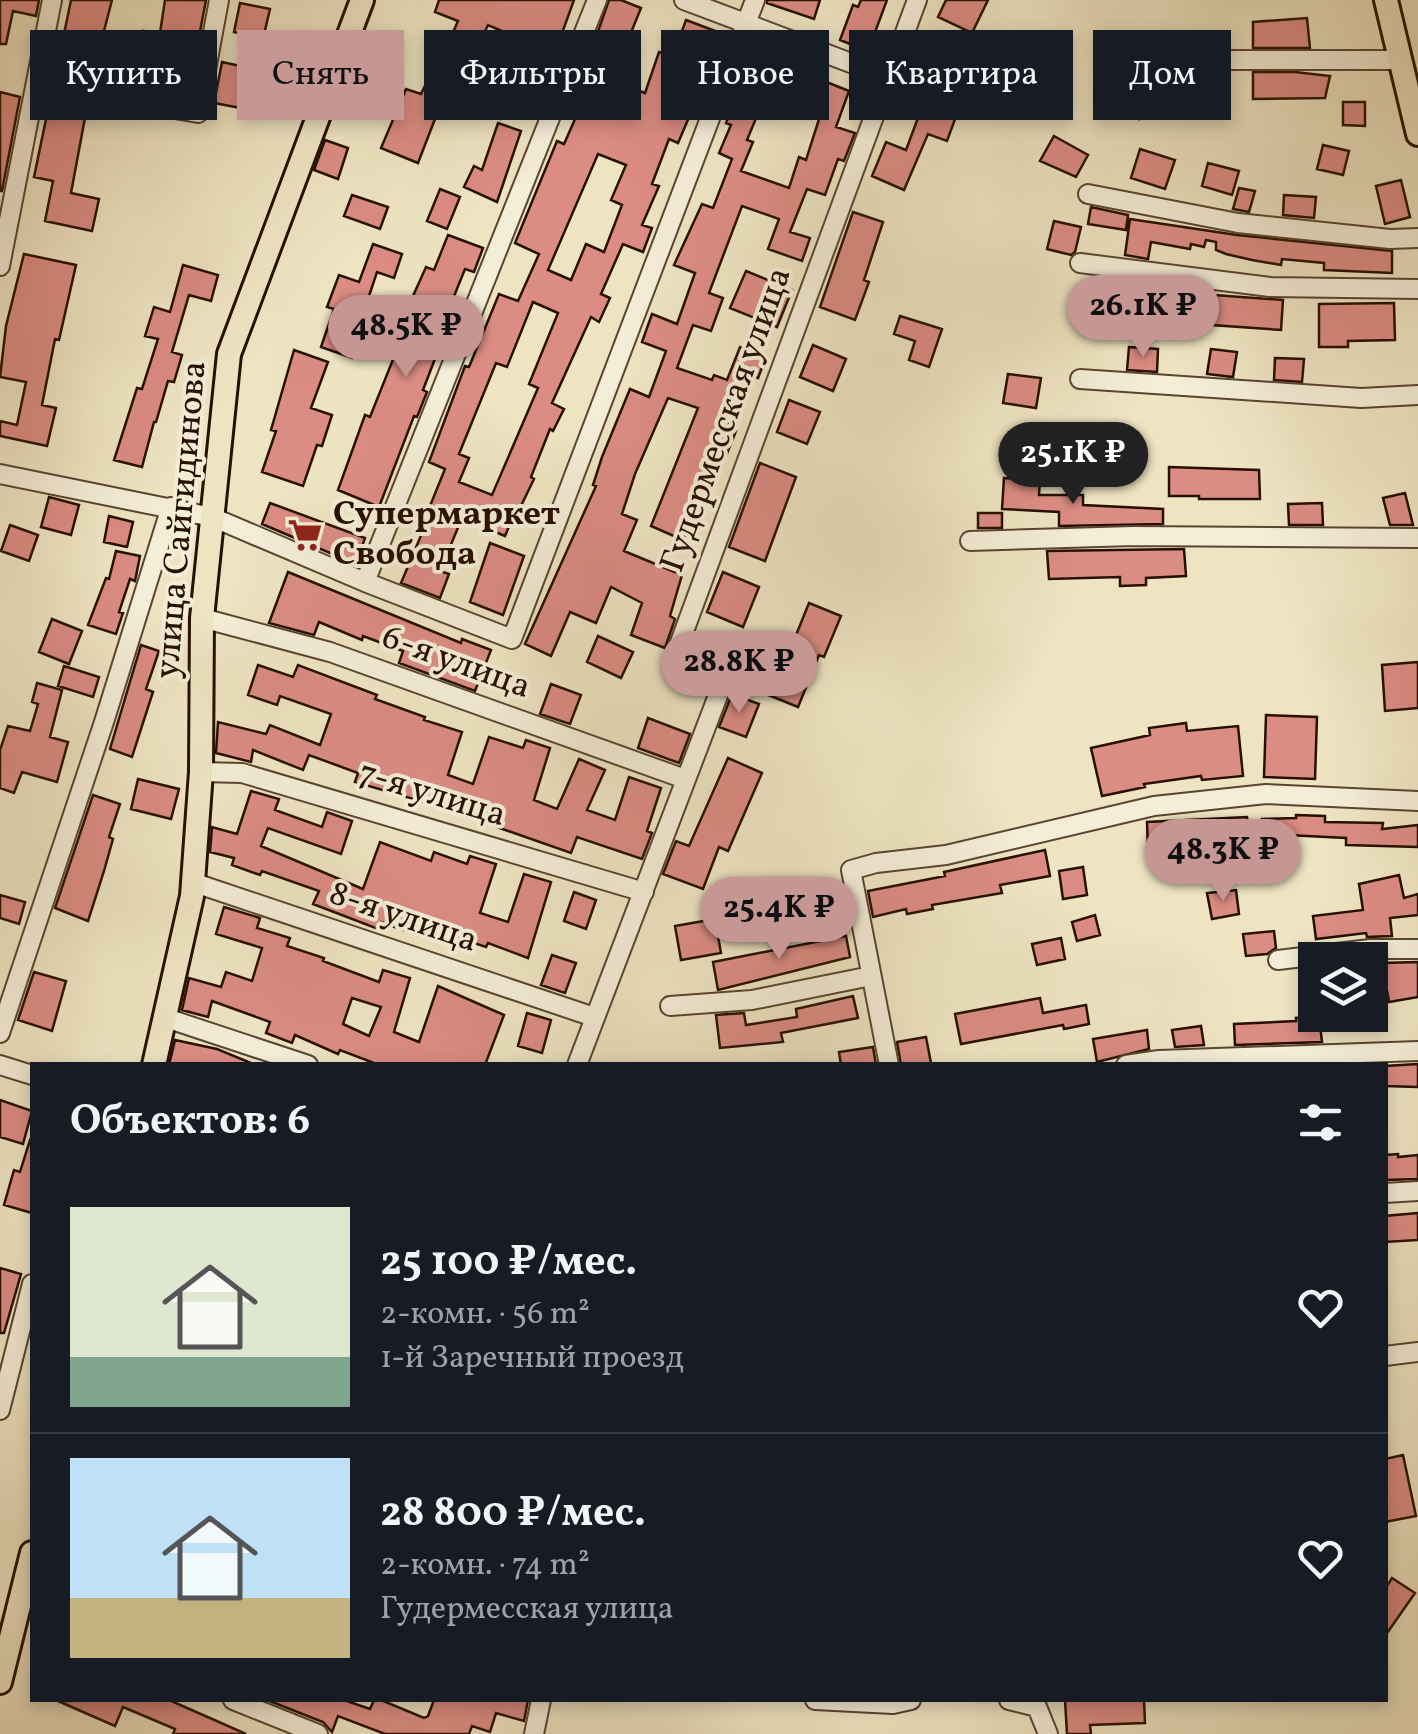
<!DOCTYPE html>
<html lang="ru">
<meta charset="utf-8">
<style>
:root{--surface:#171b24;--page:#20242c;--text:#f1f3f6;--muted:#9ea1a6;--line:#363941;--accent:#c59692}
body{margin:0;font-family:Vollkorn,serif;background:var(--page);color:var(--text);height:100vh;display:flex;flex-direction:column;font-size:38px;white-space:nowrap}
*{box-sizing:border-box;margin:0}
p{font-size:32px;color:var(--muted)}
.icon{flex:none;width:55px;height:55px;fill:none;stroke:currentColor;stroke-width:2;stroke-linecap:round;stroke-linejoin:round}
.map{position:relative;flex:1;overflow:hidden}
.drawer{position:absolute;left:30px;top:1062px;width:1358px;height:640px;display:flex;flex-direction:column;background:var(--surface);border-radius:0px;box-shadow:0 5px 15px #0003}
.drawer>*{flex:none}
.hud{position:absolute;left:30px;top:30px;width:1360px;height:90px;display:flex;gap:20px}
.controls{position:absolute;left:1298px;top:942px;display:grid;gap:20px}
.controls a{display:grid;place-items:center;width:90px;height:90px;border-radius:0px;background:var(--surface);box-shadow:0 5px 15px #0003;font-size:50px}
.price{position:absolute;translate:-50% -85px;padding:0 22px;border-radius:35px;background:var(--accent);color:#111;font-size:32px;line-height:65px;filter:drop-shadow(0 2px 5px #0008)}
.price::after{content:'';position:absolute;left:50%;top:60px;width:30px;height:22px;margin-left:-15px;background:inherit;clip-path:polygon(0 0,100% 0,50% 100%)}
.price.selected{background:#222;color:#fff}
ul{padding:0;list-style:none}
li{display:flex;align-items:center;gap:30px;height:250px;padding:0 40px}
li+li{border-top:2px solid var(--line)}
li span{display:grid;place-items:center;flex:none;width:280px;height:200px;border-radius:0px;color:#555}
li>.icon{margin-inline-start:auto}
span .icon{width:120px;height:120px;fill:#fffc;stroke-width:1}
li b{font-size:42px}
h2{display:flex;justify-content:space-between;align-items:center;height:120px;padding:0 40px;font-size:42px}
.pill{padding:0 35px;border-radius:0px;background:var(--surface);box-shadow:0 5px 15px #0003;font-size:35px;line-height:90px}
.pill.selected{background:var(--accent);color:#111}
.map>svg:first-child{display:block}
</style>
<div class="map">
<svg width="1418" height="1734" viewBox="0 0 1418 1734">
<rect width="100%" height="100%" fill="#eee4c2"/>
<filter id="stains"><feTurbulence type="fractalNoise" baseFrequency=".002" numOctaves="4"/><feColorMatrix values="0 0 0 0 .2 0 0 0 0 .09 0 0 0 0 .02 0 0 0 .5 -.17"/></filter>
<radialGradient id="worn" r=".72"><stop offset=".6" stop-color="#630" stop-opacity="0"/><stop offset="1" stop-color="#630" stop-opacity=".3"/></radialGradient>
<path fill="#db8c83" stroke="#271000" stroke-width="2.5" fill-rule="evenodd" d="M0 0H39L36 16 13 11 6 44H0Z
M71 0H112L104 31 111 32 101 77 57 68Z
M165 0H206L192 74 138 67 143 31 160 33Z
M439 0H574L557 47 548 43 533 83 515 76 500 119 475 110 502 31 488 25 454 97 445 93 418 163 381 148 406 89 421 94 438 59 441 60 458 21 435 12Z
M609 0H621L641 8 624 50 630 52 619 76 587 63Z
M767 0H820L814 19 767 3Z
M861 0H887L868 51 840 40 853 5 858 7Z
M946 0H988L972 33 938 17Z
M240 3 270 9 263 39 234 32Z
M1307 18 1310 48H1253V22Z
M686 20 718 32 710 55 692 48 672 107 690 115 678 143 669 139 652 184 659 186 642 225 652 228 643 252 623 244 601 294 610 298 599 322 591 317 552 403 564 409 553 431 550 429 531 477 534 479 520 508 517 507 505 536 462 518 440 571 449 574 440 598 401 583 433 507 430 506 445 469 429 462 465 366 469 367 499 294 518 301 539 254 515 243 557 141 564 144 579 110 594 117 609 79 645 93 659 52 673 56ZM598 154 626 165 611 200 622 205 604 252 586 244 571 280 548 270ZM533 302 558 313 529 384 538 388 492 495 459 482 469 458 459 454 496 363 507 367Z
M1134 32 1166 53 1145 85 1153 88 1139 119 1105 103 1123 65 1117 60Z
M924 49 957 62 941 105 958 111 947 141 928 134 904 190 872 176 886 142 906 150 928 91 911 84Z
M754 54 779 63 747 140 753 142 741 171 789 188 799 157 806 160 821 113 814 110 824 81 849 91 836 127 855 133 844 161 838 159 825 195 807 189 790 232 810 238 802 261 768 249 779 219 742 206 709 293 723 298 711 331 693 325 677 368 712 380 714 375 727 380 740 347 766 357 758 378 746 373 726 427 736 431 726 456 718 452 683 540 651 526 698 408 668 398 635 474 622 514 637 520 624 551 682 575 670 616 675 619 665 648 631 635 642 603 611 587 596 623 570 612 551 656 525 644 596 486 593 485 602 457 630 389 649 397 666 351 642 342 652 314 677 324 695 273 674 265 702 204 713 208 732 159 719 153 731 125 726 123Z
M222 62 254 69 246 109 214 103Z
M1197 71 1229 72 1228 102H1196Z
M1253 72H1295L1330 76 1325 98 1253 99Z
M0 92 20 97 2 191H0Z
M50 100 87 107 71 193 99 199 92 231 45 221 53 181 34 177Z
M1343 102H1365V126L1343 125Z
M498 123 521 131 497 202 464 187 474 166 482 170Z
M1054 136 1088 155 1076 177 1040 161Z
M325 140 348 148 338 179 314 170Z
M1323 145 1349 151 1343 175 1317 169Z
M1140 149 1175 160 1165 189 1131 178Z
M1208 163 1239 171 1232 195 1202 186Z
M1401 180 1410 217 1385 224 1376 186Z
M1239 188 1255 191 1249 212 1233 209Z
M440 189 460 197 447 229 427 221Z
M352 195 388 207 380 229 344 216Z
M1284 195 1316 197 1314 218 1283 215Z
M1091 207 1128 215 1126 230 1088 224Z
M853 212 883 222 864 280 869 282 855 320 820 307Z
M1130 219 1237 235 1392 251V273L1324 270V263L1282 259 1281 265 1252 260 1226 254 1216 250V242L1206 240 1204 247 1191 244 1190 249 1151 242 1148 259 1125 255Z
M1054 221 1081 227 1075 252 1071 255 1047 249Z
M448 235 483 248 474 272 465 269 446 316 451 317 423 390 427 392 417 417 414 416 379 507 338 490 365 415 370 417 400 342 413 347 421 327 428 330 435 305 413 296 426 267 434 270Z
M373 244 402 254 394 278 377 272 359 326 363 328 352 358 321 347 334 309 327 307 339 275 359 282Z
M24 254 76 265 59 340 55 339 42 405 56 408 47 446 0 436V421L17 425 26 382 0 377 6 326Z
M183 265 218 275 211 301 189 295 172 352 182 355 174 382 168 381 156 422H154L142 467 114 460 137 388 142 389 158 339 145 336 154 307 170 312Z
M746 271 792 290 777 327 730 308Z
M1128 282 1194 292 1188 323 1148 315 1147 318 1122 315Z
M1214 295 1283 300 1281 330 1212 325Z
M1394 303 1395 340 1348 341V347H1319V304Z
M900 316 942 329 929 367 909 360 915 341 894 334Z
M813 345 846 359 833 391 800 377Z
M1129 347 1158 349 1157 372 1127 370Z
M1211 349 1237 352 1233 377 1207 374Z
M294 350 328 362 311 408 332 415 322 446 317 445 303 486 262 472 276 431 271 430Z
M1275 358 1304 359 1302 382 1274 380Z
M1008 374 1041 378 1036 408 1003 403Z
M789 400 820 412 807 444 777 432Z
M760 463 796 477 765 561 729 547Z
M1169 467 1259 470 1260 499H1199V496H1169Z
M1004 478 1040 480 1039 495H1083V505L1163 509V524L1059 526V512L1002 509Z
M1405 493 1413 525H1390L1383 498Z
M49 497 79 505 71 535 41 527Z
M270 503 365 538 356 564 262 524Z
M1322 503 1323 525H1289L1288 504Z
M978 513H1002V528H978Z
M109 516 133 522 127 547 104 542Z
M10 525 38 535 29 561 1 551Z
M490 543 524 556 503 615 470 602Z
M1184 549 1186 576 1146 578V585L1120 586V577L1049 579 1047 551Z
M116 551 140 556 135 581 130 579 119 612 123 613 116 634 88 625 106 578 109 579Z
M288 572 461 643 462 639 491 650 475 691 399 663 403 651 363 636 362 640 319 622 314 635 269 623Z
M723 572 759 587 743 627 707 612Z
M809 603 841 616 824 657 819 655 798 707 766 694 784 648 790 650Z
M52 619 82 631 69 664 39 652Z
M598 636 633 652 621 678 587 662Z
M141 645 159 651 146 689 153 692 132 757 110 749Z
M1418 662V708L1385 711 1382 665Z
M258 665 293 677 298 665 377 695 375 699 425 717 424 720 462 732 448 775 473 784 489 737 523 748 526 740 550 748 534 800 557 809 579 759 605 770 587 810 615 820 629 777 661 788 647 831 652 833 642 859 577 837 571 853 437 806 355 782 358 773 309 755 303 770 253 750 251 762 216 753 218 722 266 734 270 725 320 745 331 714 280 696 277 705 248 695Z
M64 666 99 677 93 697 58 686Z
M37 683 62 690 50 737 68 742 57 782 22 772 14 793 0 788V750L8 726 30 731 38 704 32 702Z
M551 684 581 695 570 724 540 714Z
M732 694 759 704 746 737 719 727Z
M1266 715 1317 717 1315 779 1264 777Z
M648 718 690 734 679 763 638 748Z
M1186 723 1187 731 1238 726 1243 776 1202 780 1201 776 1144 784 1145 787 1102 796 1091 748 1150 735 1149 728Z
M728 758 762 773 728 851 719 847 703 889 663 874 676 841 689 846Z
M138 779 179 789 171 819 131 809Z
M251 791 279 799 275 810 322 827 327 812 352 821 341 854 268 828 261 846 363 889 380 842 431 861 434 852 467 864 470 856 496 864 480 913 508 922 524 874 551 882 528 958 488 943 486 947 432 929 428 939 381 922 378 929 313 904 319 891 262 871 260 875 232 865 234 858 210 852 212 827 237 834Z
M93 795 120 804 109 837 113 839 104 871 88 921 55 908Z
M1296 815 1325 816V822L1383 823 1382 829 1418 825V847L1346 845V838L1287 835V853H1266V835L1262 836V819L1296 818Z
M1247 817 1249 837 1172 843V848L1148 850 1147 822Z
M1045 850 1050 876 1000 885 1002 893 932 905 933 909 907 914 906 909 873 917 868 891 945 876 944 872Z
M1083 867 1087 895 1063 899 1059 871Z
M1399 875 1404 898 1418 894V915L1390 918 1392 936 1367 937 1366 933 1316 939 1313 916 1363 910 1359 884Z
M1236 890 1239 914 1212 919 1207 893Z
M574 892 596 900 586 929 564 921Z
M0 895 25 902 19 924 0 918Z
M224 907 260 918 257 928 290 938 287 946 324 958 323 961 379 982 383 970 410 978 394 1032 419 1042 438 986 504 1015 485 1065H379L340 1050 338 1054 295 1035 292 1043 266 1033 270 1022 212 1001 208 1017 182 1010 189 978 221 987 226 972 252 981 262 948 216 934ZM352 998 381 1007 369 1036 343 1024Z
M1095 915 1100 935 1077 941 1072 922Z
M715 919 721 953 681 960 675 926Z
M1274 931 1276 948 1267 954 1246 956 1243 934Z
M846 936 850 957 718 990 713 962Z
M1061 938 1065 959 1037 965 1032 944Z
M552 955 576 963 565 993 541 985Z
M1418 962V997L1389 1002 1382 963Z
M34 972 66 981 52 1031 18 1020Z
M853 996 858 1018 781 1033 783 1042 720 1048 716 1015 744 1013 746 1025 797 1017 796 1009Z
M1040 998 1043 1013 1086 1005 1089 1024 1064 1029 1063 1025 961 1044 955 1014Z
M527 1013 551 1020 542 1053 518 1046Z
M1319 1016 1322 1042 1235 1045 1234 1024 1296 1021V1018Z
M1201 1026 1204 1045 1175 1047 1172 1030Z
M1147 1030 1149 1049 1097 1062 1093 1039Z
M926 1037 931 1063 901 1065 897 1042Z
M175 1040 217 1049 256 1065H169Z
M873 1047 876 1065H841L839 1052Z
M1418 1064V1087L1385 1086V1066Z
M0 1100 32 1111 23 1144 0 1137Z
M30 1140 32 1141V1213L4 1205 14 1170 20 1172Z
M1398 1154V1157L1418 1155V1179L1385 1180V1155Z
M1418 1213V1240L1385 1242V1216Z
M0 1268 21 1274 4 1333H0Z
M1403 1455 1416 1516 1385 1522V1459Z
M1392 1578 1415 1593 1385 1636V1589Z
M169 1700 246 1734H173L175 1729 123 1707 115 1726 58 1701Z
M267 1700H344L370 1709 374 1700H381L424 1718 428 1716 434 1700H528L524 1721 496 1713 490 1732 472 1726 469 1734H385L338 1716 332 1732 323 1722Z
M1065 1700H1144L1145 1723 1090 1725 1091 1734H1067Z"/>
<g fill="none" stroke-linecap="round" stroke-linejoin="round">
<g stroke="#594530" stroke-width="22">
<path id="minor" d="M684 0 888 77
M1213 60H1401
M36 85 198 113 219 0
M1088 194 1238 223 1390 239 1418 238
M1080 263 1270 287 1418 289
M0 266 52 0
M1080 379 1361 398 1418 395
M0 474 212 517 365 582 512 639 755 0
M970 541 1133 536 1418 538
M365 582 597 0
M202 618 330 652 685 779
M201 772 242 773 644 892
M192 882 594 1017
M1278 960 1370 949H1418
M670 1006 752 1000 871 976
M166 1018 308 1065
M0 1033 104 722 171 507
M0 1065 32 1075
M577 1065 722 685 676 653 917 0
M889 1065 851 870 876 863 946 855 1154 806 1266 794 1418 801
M1126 1065 1159 1060 1418 1051
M1385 1193 1418 1191
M1385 1356 1418 1352
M0 1410 32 1284
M233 1700 318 1734
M815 1700 893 1704 911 1700
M1009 1700 1037 1707 1048 1734
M534 1734 541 1700"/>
</g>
<g stroke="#271000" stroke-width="28">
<path id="major" d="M1386 0 1418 134
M154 1065 192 896 201 772 202 618 229 354 362 0
M0 1682 32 1553"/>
</g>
<use href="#minor" stroke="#f4edd7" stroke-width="18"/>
<use href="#major" stroke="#eee4c2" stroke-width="22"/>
</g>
<defs>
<g id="supermarket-bare" transform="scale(2.7)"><path d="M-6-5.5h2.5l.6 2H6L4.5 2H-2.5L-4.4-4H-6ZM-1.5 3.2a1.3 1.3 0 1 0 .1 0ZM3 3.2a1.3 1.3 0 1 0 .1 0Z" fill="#8f2418" stroke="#f4edd7" stroke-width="2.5" paint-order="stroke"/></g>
</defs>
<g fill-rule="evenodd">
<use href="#supermarket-bare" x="305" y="535"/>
</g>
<g text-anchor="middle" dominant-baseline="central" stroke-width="8" stroke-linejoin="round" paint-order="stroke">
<g font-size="35" fill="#271000" stroke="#f4edd7">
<text transform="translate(727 420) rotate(-70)">Гудермесская улица</text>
<text transform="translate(182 520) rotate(-85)">улица Сайгидинова</text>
<text transform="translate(456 663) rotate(20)">6-я улица</text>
<text transform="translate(432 795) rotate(17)">7-я улица</text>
<text transform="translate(403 918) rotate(19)">8-я улица</text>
</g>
<g font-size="35" font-weight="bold" fill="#271000" stroke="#f4edd7" text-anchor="start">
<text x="333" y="515">Супермаркет<tspan x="333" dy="40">Свобода</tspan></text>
</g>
</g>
<rect width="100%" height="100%" filter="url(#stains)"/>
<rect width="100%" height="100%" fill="url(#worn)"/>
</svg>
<div class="controls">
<a><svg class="icon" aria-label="layers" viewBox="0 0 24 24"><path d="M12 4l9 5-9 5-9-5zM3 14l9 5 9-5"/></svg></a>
</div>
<b class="price" style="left:1143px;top:360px">26.1K ₽</b>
<b class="price" style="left:406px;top:380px">48.5K ₽</b>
<b class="price selected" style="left:1073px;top:507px">25.1K ₽</b>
<b class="price" style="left:739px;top:716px">28.8K ₽</b>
<b class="price" style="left:1223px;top:904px">48.3K ₽</b>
<b class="price" style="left:779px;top:962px">25.4K ₽</b>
<div class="hud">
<a class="pill">Купить</a>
<a class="pill selected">Снять</a>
<a class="pill">Фильтры</a>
<a class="pill">Новое</a>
<a class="pill">Квартира</a>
<a class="pill">Дом</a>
</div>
<section class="drawer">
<h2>Объектов: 6<svg class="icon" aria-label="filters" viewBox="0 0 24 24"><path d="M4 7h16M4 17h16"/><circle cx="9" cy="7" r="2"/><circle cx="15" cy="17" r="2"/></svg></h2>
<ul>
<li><span style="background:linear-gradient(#dfe7d0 75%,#7fa58c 0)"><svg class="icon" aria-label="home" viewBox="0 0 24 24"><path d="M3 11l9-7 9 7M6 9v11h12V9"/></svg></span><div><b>25 100 ₽/мес.</b><p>2-комн. · 56 m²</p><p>1-й Заречный проезд</p></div><svg class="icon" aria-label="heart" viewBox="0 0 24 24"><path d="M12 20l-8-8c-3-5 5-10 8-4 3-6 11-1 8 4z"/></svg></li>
<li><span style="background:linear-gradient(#bfe0f5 70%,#c2b280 0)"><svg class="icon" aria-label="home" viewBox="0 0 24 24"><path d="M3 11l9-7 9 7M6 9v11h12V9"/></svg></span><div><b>28 800 ₽/мес.</b><p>2-комн. · 74 m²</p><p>Гудермесская улица</p></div><svg class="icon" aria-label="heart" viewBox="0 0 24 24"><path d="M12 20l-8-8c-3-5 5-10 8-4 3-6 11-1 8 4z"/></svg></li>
</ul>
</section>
</div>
